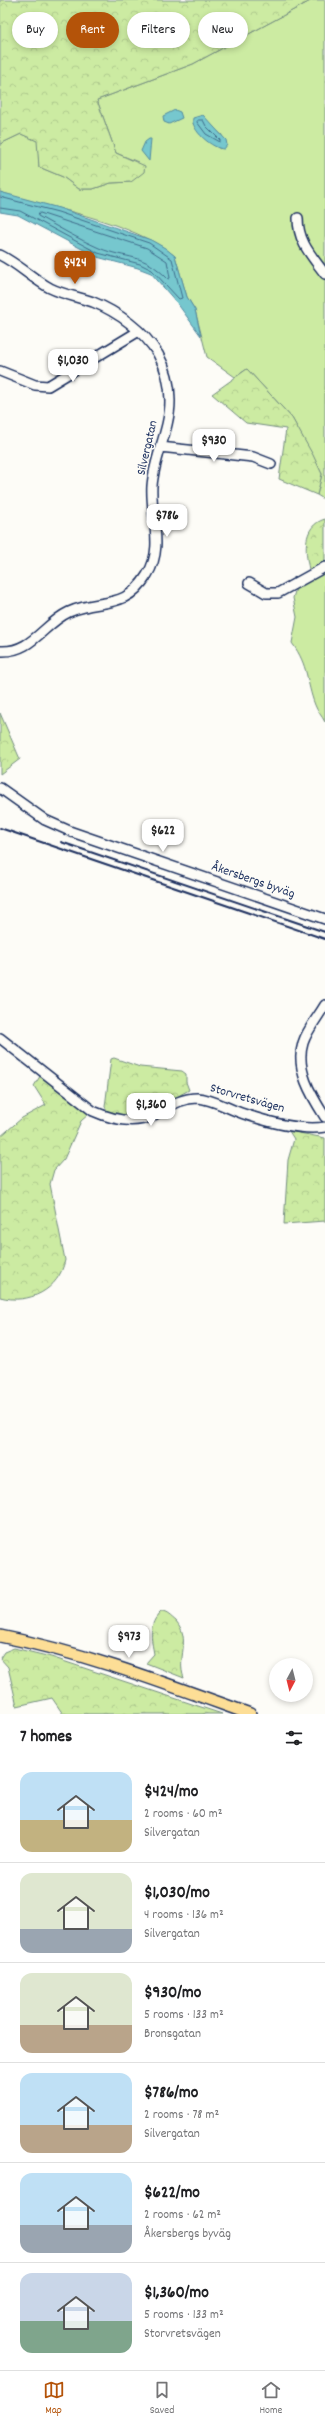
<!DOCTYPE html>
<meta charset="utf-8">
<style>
:root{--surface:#fff;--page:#f2f2f2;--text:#202124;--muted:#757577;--line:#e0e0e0;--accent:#b45309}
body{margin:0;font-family:Dekko,sans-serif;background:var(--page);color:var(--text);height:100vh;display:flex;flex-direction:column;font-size:15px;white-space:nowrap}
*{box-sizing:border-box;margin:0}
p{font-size:13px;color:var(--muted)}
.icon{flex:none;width:22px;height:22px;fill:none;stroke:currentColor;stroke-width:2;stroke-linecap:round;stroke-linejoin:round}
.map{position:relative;height:1714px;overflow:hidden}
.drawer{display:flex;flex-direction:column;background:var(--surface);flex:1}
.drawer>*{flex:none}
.top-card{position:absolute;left:12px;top:12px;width:301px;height:36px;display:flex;gap:8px}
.needle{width:26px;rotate:187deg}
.fabs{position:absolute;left:269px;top:1658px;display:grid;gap:8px}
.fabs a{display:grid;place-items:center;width:44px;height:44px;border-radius:50%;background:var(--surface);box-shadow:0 2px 6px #0003;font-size:20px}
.price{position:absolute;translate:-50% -34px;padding:0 9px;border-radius:8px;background:#fff;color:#222;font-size:13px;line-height:26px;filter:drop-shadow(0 1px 2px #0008)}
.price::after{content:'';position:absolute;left:50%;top:24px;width:12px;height:9px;margin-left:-6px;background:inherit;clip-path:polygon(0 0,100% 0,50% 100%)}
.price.on{background:var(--accent);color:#fff}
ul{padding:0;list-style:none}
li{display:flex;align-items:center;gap:12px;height:100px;padding:0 20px}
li+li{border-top:1px solid var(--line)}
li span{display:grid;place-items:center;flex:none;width:112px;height:80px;border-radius:12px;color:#555}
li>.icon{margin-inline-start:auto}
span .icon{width:48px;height:48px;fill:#fffc;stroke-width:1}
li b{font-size:17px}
h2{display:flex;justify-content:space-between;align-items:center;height:48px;padding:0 20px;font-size:17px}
.chip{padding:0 14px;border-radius:18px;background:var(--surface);box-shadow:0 2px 6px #0003;font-size:14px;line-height:36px}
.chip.on{background:var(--accent);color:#fff}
.dock{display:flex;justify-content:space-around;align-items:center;height:56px;border-top:1px solid var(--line);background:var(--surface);font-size:11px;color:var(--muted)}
.dock a{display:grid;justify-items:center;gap:2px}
.dock .on{color:var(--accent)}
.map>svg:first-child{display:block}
</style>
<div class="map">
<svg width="325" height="1714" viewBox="0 0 325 1714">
<defs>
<pattern id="forest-crowns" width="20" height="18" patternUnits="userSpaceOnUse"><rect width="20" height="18" fill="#cceba2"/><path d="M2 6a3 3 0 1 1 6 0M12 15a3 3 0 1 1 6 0" fill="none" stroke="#afca8e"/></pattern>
</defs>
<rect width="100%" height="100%" fill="#fdfcf7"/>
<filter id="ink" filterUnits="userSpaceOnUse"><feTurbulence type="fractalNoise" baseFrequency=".025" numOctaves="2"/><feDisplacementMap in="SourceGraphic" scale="8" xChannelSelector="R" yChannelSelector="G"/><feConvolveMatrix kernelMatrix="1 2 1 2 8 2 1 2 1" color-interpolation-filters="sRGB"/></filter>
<g filter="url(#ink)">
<path fill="#cceba2" stroke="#748d80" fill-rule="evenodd" d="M312 0H325V500L317 495 322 474 292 418 247 369 235 377 207 357 195 310 187 297 175 256C129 220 55 210 0 192V144L21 134 38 141 39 167 63 177 79 189H93L111 183 131 182 138 162 116 153 97 100 193 64ZM192 122 209 124 222 135 220 149 203 137Z
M325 570V722C322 716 317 711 315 705 306 682 309 666 292 643L297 617 293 598 296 588Z"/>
<path fill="url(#forest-crowns)" stroke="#748d80" d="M0 0H312L193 64 97 100 116 153 145 166 144 172 131 182 111 183 93 189H79L63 177 39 167 37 141 21 134 0 144Z
M247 369 292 418 313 455 322 474 317 495 279 479 286 429 246 423 212 394Z
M325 519V565L310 573C305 554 301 526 325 519Z
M0 713 20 759 0 774Z
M114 1058 140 1067 182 1071 186 1074V1082L189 1090C159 1106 145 1121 109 1113L105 1107 111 1059Z
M42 1073 89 1114 81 1121 64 1159 54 1170 50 1184 65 1260C59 1290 29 1305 0 1297V1137L22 1118 46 1105 34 1086Z
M289 1131 325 1138V1221L284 1224 288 1160 294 1139Z
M161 1612C167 1612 171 1617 176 1621 192 1640 176 1658 184 1678L146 1663 154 1654C151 1638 148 1624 161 1612Z
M14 1648 51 1657 222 1714H63L52 1698 17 1706 8 1667 0 1658 4 1652Z"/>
<path fill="#76c7ce" stroke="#528aa1" d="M175 110 180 112 182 118 169 124 164 122 163 116Z
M203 115 226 140 227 145 224 149C213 149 190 130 193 118Z
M149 139H151L149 161 141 151 145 142Z
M0 192 59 208 151 240 165 248 175 256 187 297 195 310 201 336 177 303 151 273 138 268 97 257 18 215 0 212Z"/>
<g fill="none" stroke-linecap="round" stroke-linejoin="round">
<path stroke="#3f6c8b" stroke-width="1" d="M199 120H203L206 126 220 140V142L206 134 197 122Z
M0 197 58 212 128 236 149 243 172 259 182 298 179 299 152 270 140 264 98 253 20 211 0 208
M40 213 147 248 167 261 170 278 168 279C142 252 128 260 99 248 78 239 58 227 38 216Z"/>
<g stroke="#1b2f5e" stroke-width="12">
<path id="minor" d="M298 218C298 242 311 255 325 274
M0 255C18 264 32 278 50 288 64 295 79 297 93 302 118 312 144 331 158 354 166 368 170 385 170 401 170 430 154 457 152 486 150 516 165 547 147 575 125 611 100 598 69 612 43 624 32 653 0 651
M0 371 35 385 48 386 139 331
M160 447 253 457 271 464
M249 583 266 593H278L325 567
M0 788 45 820 72 832 325 919
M325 1005C318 1017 307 1030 303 1043 295 1069 311 1095 325 1117
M0 1038 93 1111C111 1119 133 1125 152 1116 168 1108 179 1098 197 1098 214 1099 228 1109 244 1114 268 1122 300 1131 325 1127"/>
</g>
<g stroke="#1b2f5e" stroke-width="14">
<path id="major" d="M0 1636C86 1653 167 1684 250 1714"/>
</g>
<use href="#minor" stroke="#fdfcf7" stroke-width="9"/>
<use href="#major" stroke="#fdde96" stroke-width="11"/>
<path stroke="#1b2f5e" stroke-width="2" d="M0 828 325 939
M61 842 325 932"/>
</g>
</g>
<g text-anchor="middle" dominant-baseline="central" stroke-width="3" stroke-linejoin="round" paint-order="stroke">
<g font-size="13" fill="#1b2f5e" stroke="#fdfcf7">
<text transform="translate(148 448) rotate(-77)">Silvergatan</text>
<text transform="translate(253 881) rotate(19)">Åkersbergs byväg</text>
<text transform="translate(247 1099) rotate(16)">Storvretsvägen</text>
</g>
</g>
</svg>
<div class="fabs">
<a><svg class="needle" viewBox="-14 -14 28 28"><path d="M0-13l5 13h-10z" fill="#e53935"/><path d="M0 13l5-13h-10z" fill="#757577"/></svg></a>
</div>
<b class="price on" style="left:75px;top:285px">$424</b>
<b class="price" style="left:73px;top:383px">$1,030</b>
<b class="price" style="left:214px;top:463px">$930</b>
<b class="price" style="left:167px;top:538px">$786</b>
<b class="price" style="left:163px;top:853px">$622</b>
<b class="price" style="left:151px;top:1127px">$1,360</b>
<b class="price" style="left:129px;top:1659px">$973</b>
<div class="top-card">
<a class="chip">Buy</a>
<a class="chip on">Rent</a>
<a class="chip">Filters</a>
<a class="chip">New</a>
</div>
</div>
<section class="drawer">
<h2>7 homes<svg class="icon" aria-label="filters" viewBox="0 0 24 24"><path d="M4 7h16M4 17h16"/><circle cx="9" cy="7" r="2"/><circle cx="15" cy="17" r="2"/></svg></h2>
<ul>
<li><span style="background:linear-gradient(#bfe0f5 60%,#c2b280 0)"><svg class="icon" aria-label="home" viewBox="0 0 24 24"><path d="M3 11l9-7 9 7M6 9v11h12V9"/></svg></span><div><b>$424/mo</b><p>2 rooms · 60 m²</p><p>Silvergatan</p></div></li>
<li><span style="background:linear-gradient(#dfe7d0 70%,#9aa5b1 0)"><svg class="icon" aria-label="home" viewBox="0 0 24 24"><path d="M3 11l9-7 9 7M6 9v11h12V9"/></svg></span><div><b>$1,030/mo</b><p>4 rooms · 136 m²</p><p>Silvergatan</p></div></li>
<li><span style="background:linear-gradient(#dfe7d0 65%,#b9a48a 0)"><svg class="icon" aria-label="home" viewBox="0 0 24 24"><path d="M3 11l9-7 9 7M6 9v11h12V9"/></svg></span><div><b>$930/mo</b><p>5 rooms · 133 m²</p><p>Bronsgatan</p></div></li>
<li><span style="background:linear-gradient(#bfe0f5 65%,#b9a48a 0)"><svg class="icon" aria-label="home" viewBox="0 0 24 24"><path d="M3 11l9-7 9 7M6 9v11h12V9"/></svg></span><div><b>$786/mo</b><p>2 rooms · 78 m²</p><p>Silvergatan</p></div></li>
<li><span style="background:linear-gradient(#bfe0f5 65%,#9aa5b1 0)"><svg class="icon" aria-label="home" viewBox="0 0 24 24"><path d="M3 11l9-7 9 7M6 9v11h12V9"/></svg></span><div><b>$622/mo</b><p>2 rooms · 62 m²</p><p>Åkersbergs byväg</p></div></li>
<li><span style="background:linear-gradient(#c9d6e8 60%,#7fa58c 0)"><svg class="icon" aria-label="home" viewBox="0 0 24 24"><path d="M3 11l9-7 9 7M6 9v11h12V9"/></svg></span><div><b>$1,360/mo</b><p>5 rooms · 133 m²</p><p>Storvretsvägen</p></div></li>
</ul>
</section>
<nav class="dock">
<a class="on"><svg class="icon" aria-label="map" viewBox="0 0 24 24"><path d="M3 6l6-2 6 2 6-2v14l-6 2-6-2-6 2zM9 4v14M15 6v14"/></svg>Map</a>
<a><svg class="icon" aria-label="saved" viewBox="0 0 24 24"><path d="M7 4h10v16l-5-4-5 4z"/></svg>Saved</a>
<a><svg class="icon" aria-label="home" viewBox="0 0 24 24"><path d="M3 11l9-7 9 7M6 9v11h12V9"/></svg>Home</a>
</nav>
